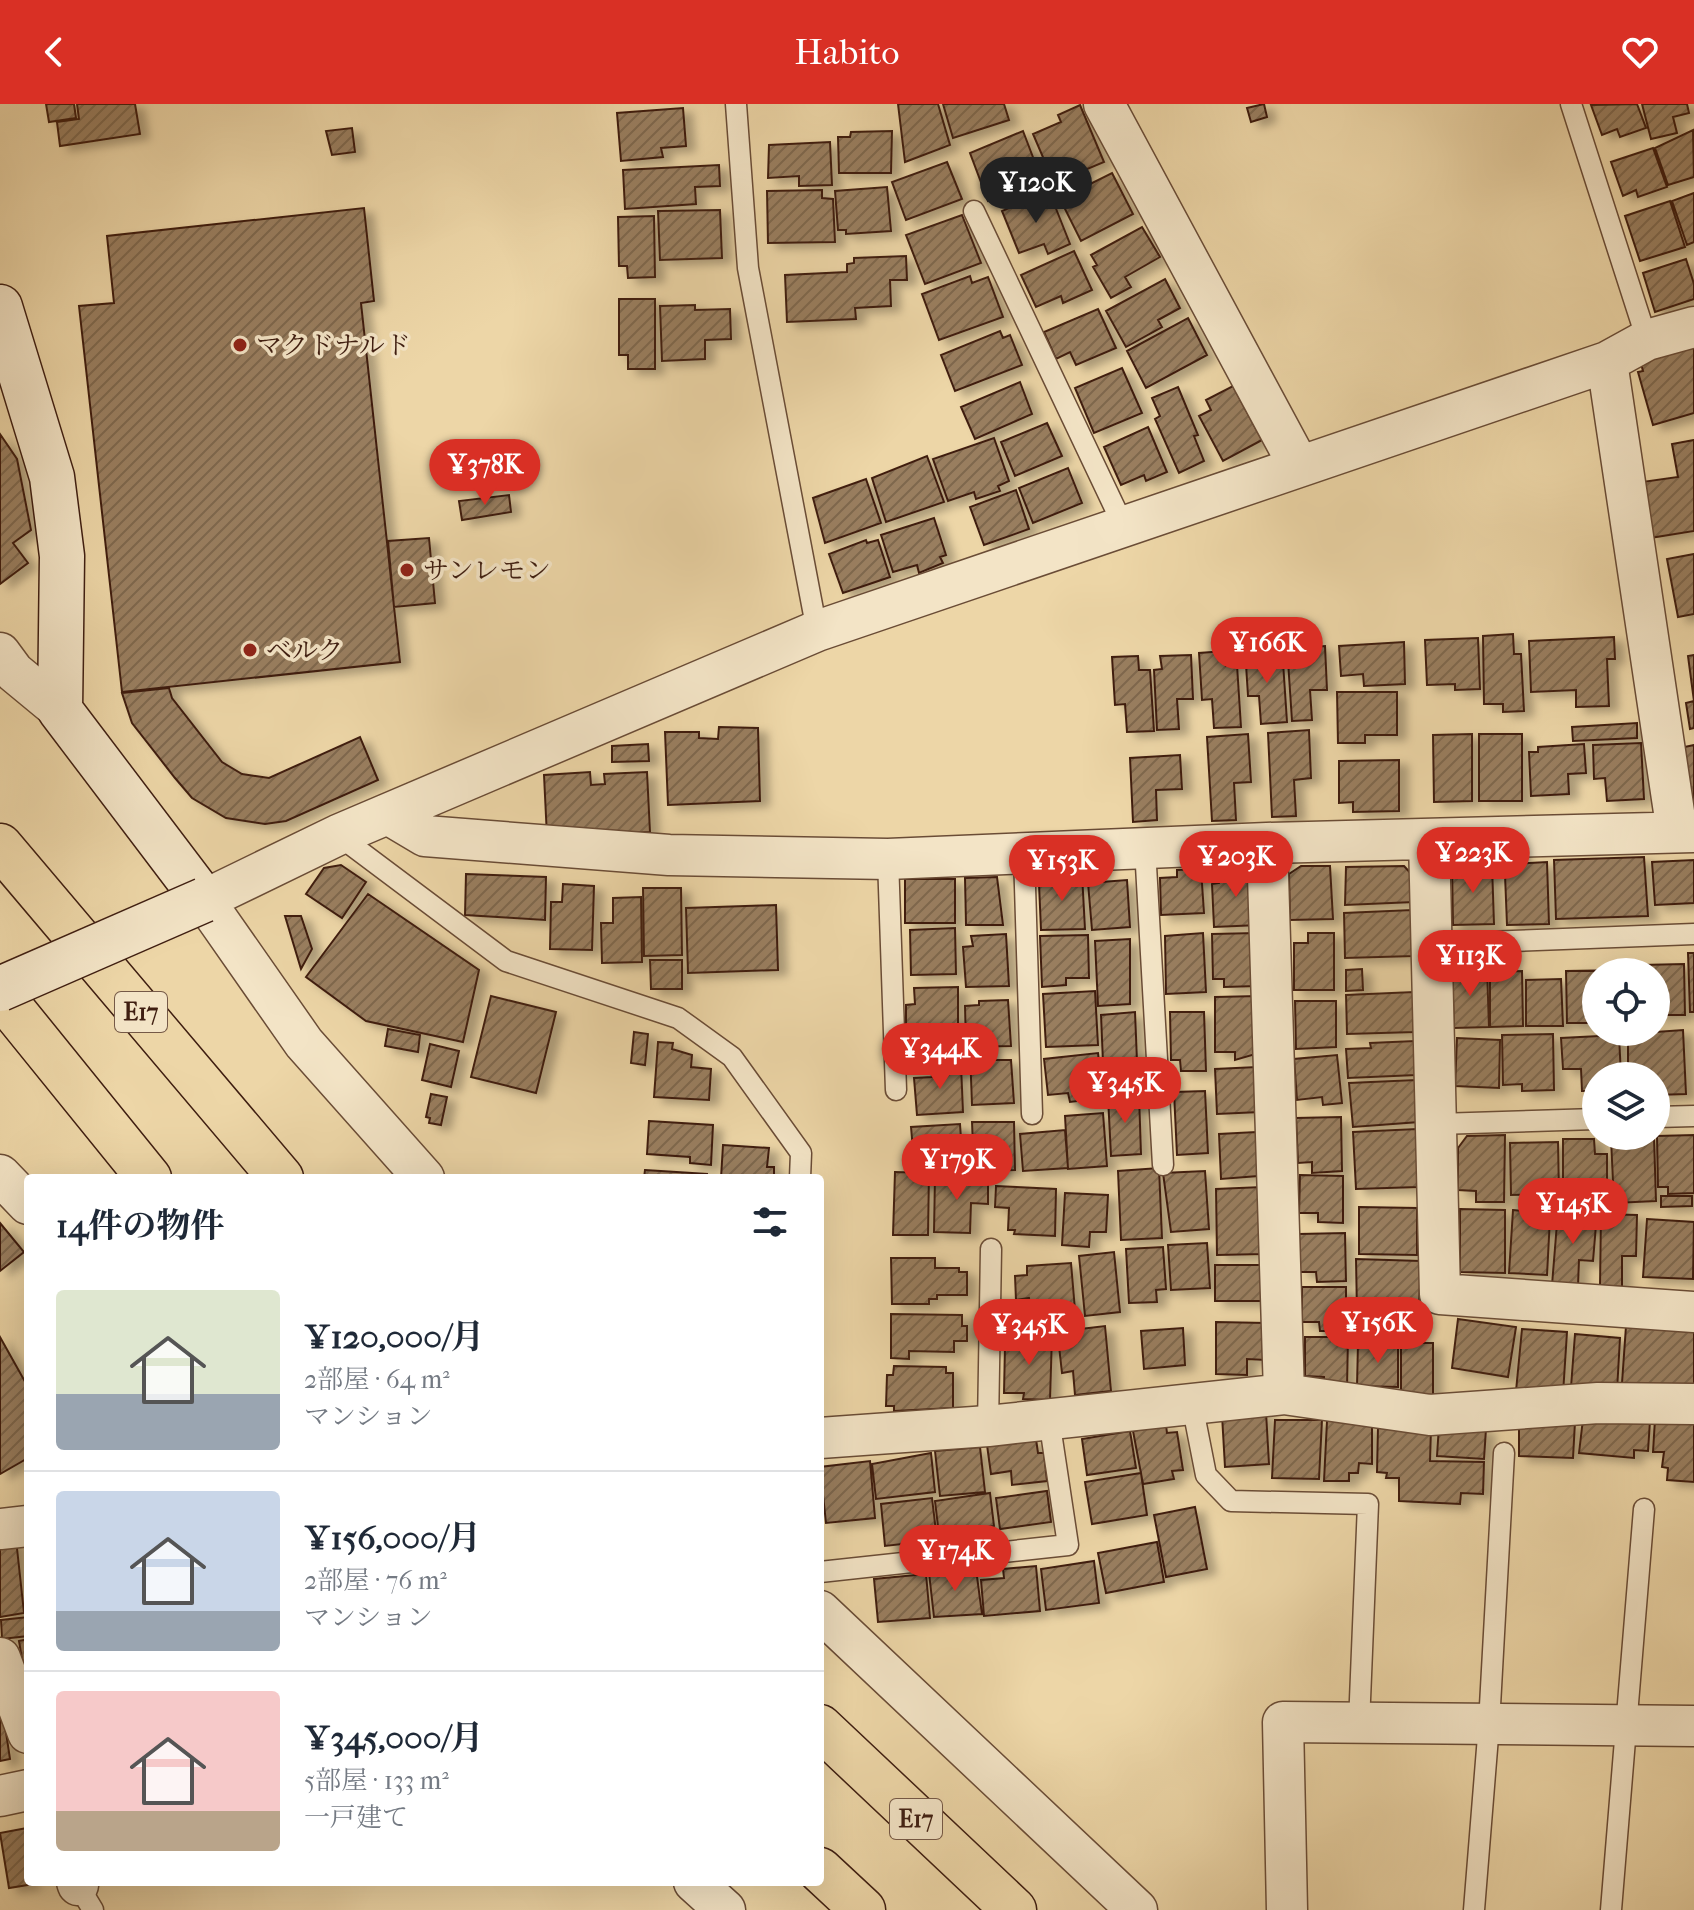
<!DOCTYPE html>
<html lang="ja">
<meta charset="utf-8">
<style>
:root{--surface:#fff;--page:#f6f6f7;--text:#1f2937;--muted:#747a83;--line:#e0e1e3;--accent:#d93025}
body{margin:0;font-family:"IM FELL French Canon","Noto Serif JP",serif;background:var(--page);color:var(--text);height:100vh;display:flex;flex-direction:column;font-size:30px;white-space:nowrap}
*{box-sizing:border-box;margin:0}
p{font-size:26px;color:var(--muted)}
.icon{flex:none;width:44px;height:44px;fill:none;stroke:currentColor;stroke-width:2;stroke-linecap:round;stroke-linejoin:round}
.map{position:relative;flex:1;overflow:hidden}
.sheet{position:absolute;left:24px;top:1070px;width:800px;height:712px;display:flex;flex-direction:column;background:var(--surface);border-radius:8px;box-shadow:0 8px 32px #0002}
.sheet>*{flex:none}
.controls{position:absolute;left:1582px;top:854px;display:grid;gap:16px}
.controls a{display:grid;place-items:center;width:88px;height:88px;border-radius:50%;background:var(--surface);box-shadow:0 8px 32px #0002;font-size:40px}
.price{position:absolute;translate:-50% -68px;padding:0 18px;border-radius:28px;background:var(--accent);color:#fff;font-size:26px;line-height:52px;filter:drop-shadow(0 2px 4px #0008)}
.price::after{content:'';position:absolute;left:50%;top:48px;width:24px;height:18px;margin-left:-12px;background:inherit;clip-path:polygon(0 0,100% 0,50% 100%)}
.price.selected{background:#222;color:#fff}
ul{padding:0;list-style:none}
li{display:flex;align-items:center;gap:24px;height:200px;padding:0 32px}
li+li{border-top:2px solid var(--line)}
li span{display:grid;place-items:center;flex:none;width:224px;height:160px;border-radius:8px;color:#555}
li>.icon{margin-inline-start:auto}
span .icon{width:96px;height:96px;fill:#fffc;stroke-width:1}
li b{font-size:34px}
h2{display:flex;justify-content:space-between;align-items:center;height:96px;padding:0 32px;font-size:34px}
header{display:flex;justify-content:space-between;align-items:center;height:104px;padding:0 32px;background:var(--accent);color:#fff;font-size:36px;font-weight:600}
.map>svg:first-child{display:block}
</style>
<header><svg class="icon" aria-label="back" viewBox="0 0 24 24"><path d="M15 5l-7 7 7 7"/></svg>Habito<svg class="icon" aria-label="heart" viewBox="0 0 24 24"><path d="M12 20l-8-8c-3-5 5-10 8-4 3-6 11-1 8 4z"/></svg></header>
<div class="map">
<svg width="1694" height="1806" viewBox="0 0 1694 1806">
<defs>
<pattern id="building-hatch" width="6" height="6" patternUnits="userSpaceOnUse" patternTransform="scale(2)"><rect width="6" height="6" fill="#997e5f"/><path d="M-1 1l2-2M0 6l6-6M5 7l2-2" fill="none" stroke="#7e674d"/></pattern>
<filter id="shadow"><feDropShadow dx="9" dy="5" stdDeviation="4" flood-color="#0004"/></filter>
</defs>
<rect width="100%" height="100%" fill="#edd6a7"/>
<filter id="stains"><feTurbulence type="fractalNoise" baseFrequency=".0025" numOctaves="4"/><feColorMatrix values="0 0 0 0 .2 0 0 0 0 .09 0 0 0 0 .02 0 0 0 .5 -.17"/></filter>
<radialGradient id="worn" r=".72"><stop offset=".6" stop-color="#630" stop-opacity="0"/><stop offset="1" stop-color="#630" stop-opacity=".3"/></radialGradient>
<path fill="url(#building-hatch)" stroke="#3f1e11" stroke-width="2" filter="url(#shadow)" d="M46 0H74L76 14 49 18Z
M77 0H135L140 30 60 42 57 18 79 15Z
M898 0H938L950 41 905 58Z
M943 0H1004L1009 16 953 34Z
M1264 0 1267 13 1251 18 1247 4Z
M1637 0 1646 24 1620 33 1617 25 1602 31 1591 1Z
M1642 0H1687L1689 9 1673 13 1677 29 1651 35Z
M1080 1 1104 58 1054 79 1033 30 1061 18 1058 11Z
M683 4 686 42 661 44 663 53 621 57 617 9Z
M352 24 355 48 332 51 326 27Z
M1693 26 1694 73 1668 81 1655 44Z
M892 27 891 69H839L838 33H850L851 28Z
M1023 27 1042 77 988 97 970 49Z
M830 38 832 81 799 82V72L768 74 769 41Z
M1653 44 1667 83 1638 93 1636 86 1623 92 1611 58Z
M947 58 962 95 906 116 892 78Z
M719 61 720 82 695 83 696 100 625 105 623 66Z
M1112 69 1133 110 1081 137 1060 95Z
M887 83 891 127 846 130V126H838L835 87Z
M822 86V94L833 95 835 138 768 139 767 87Z
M1049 87 1070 140 1048 150 1044 140 1019 149 1002 107Z
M1694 89V138L1687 141 1672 97Z
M1670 97 1685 143 1640 157 1625 112Z
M364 104 374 197 361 199 400 558 122 588 79 202 114 199 107 132Z
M720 106 722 154 660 156 658 107Z
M962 111 981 159 925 180 906 131Z
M654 112 655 173 628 174 627 162H619L618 113Z
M1142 123 1160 153 1125 173 1131 183 1111 194 1093 163 1097 161 1091 151Z
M1074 147 1092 186 1063 199 1061 192 1036 203 1021 171Z
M906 152 907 176H890L891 202 855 204 856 215 787 218 785 171 847 168V160L854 159V154Z
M1686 155 1694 180V195L1655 208 1643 169Z
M970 172 972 179 988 173 1003 213 939 236 922 190Z
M1165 175 1180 204 1158 216 1162 223 1126 243 1106 207Z
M619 195H655V265H628V251H619Z
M695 201V206L730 205 731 235 705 236V255L662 257 660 202Z
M1098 205 1116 244 1076 261 1070 248 1056 255 1044 228Z
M1188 214 1207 251 1146 284 1127 247Z
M1000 227 1003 234 1010 231 1022 261 955 287 941 251Z
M1694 240V309L1653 321 1638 268 1643 267 1640 256Z
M1122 264 1142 309 1094 329 1075 284Z
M1020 278 1032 310 975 335 961 303Z
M1233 282 1262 336 1223 357 1199 312 1211 306 1206 296Z
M1178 283 1198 331 1194 332 1204 357 1179 369 1155 315 1160 312 1152 294Z
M1047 319 1062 352 1015 372 1001 338Z
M1148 323 1167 368 1146 377 1144 371 1121 381 1104 343Z
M0 330 17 355 31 426 13 439 28 459 0 480Z
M994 334 1009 377 998 382 1000 387 976 395 974 388 948 397 933 355Z
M1694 336V427L1650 434 1642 378 1678 373 1672 340Z
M927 352 944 398 886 418 872 374Z
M1068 364 1082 399 1033 419 1019 384Z
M866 375 881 419 825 439 813 394Z
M1016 386 1029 425 984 441 970 403Z
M509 391 511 408 462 416 459 397Z
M934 414 946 451 940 453 943 459 919 469 917 461 893 468 881 431Z
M429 434 435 499 394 503 388 437Z
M866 436 867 439 878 436 890 473 843 489 829 450Z
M1694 450V510L1678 513 1667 455Z
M1513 530 1514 550H1521L1524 607 1503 608V600H1484L1483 532Z
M1614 533 1615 555H1607L1609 602 1576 603V586L1531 588 1529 537Z
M1478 534 1480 585 1455 586V580L1427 581 1425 536Z
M1404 538 1405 580 1364 582 1363 570 1341 572 1339 542Z
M1325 542 1327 586H1310L1312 616 1292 617 1288 557 1296 556 1295 544Z
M1272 544V558H1283L1287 618 1261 620 1259 592H1248L1245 545Z
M1225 547 1226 562 1237 561 1241 623 1214 624 1212 595 1202 596 1199 549Z
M1191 551 1193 595H1177L1179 625 1157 626 1154 566 1162 565 1160 552Z
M1694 551V624L1690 625 1686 599 1694 597 1688 552Z
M1138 552 1139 566H1150L1154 627 1127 628 1125 600 1115 601 1112 553Z
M169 584 172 594 222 658 242 670 269 674 360 633 378 676 286 717 265 720 226 714 192 694 175 674 132 619 122 589Z
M1337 588H1397V631H1365V639H1338Z
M1637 619V634L1573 637 1572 623Z
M719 623 758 624 760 697 668 701 665 628H699V634L718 635Z
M1309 626 1311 674 1294 676 1296 712 1272 713 1268 629Z
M1248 630 1251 678 1234 679 1236 716 1212 717 1207 633Z
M1472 630V697L1434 698 1433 631Z
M1479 630H1522V697H1479Z
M1641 639 1644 695 1607 697 1605 674 1594 675 1593 641Z
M648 640 649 657 612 658V642Z
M1584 640 1586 669 1568 670 1569 690 1531 692 1529 648H1538V643Z
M1694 641V703L1687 705 1675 645Z
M1180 651 1182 685 1156 686 1157 716 1133 718 1130 654Z
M1399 656V707L1353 708V698L1339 699V657Z
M590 668 591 681 605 680 604 670 647 668 650 728 547 733 544 671Z
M1644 753 1648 812 1556 815 1554 756Z
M1694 756V799L1655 801 1652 758Z
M1547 758 1549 820 1507 821 1505 771H1513L1512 760Z
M341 761 366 778 342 814 306 790 324 764Z
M1452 761H1492L1494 820 1453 821Z
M1301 762H1330L1333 815 1290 816 1289 770Z
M1404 762 1414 773V798L1345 801 1346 763Z
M1201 765 1204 809 1161 811 1160 774 1177 773V766Z
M1256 766 1259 821 1214 823 1212 780 1219 779 1218 767Z
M466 770 546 773 545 816 465 811Z
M1082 770 1085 825 1041 826 1039 780 1046 773Z
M997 773 1003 821H966L965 774Z
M905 775H955V819H905Z
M1127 776 1130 823 1092 826 1088 779Z
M563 780 594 782 592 846 550 845 551 798H562Z
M643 784H681L682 851 644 852Z
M368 790 479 866 463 938 366 917 306 873Z
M641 793 642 858 602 859 601 819H613V794Z
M776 801 778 866 688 869 686 804Z
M1412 806 1414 852 1345 854 1344 809Z
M285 812H301L312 845 301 865Z
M955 824 956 870 911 871 910 826Z
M1203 829 1206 888 1166 890 1165 832Z
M1256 829 1257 882 1224 883V875H1213L1212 830Z
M1308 829H1334V886H1294V839H1308Z
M1006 830 1009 882 966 883 963 843 973 842 971 832Z
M1088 831 1089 874H1066V881L1042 883 1040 832Z
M1130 835V900L1098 902 1095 837Z
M1688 849H1694V908H1690Z
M650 856H682V885H651Z
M1684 860 1685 911H1656V868H1641V861Z
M1487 864 1489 923 1454 924 1452 865Z
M1362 865 1363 886 1346 887V866Z
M1628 866 1596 868V919H1567L1566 867Z
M1522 867 1523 922 1490 923V868Z
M1561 875 1563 922H1526V876Z
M958 883V926L917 928 916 922 906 923V901L915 900 914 884Z
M1095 887 1098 941 1046 943 1043 890Z
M1414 888 1415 928 1347 930 1346 891Z
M491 892 556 908 536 989 471 973Z
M1258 892 1259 949 1235 956V948H1215V893Z
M1008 896 1011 942 966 943 965 902 979 901V897Z
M1295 897H1336V943L1296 945Z
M1135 908 1137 957 1103 959 1101 911Z
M1170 908H1204L1206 967H1181L1180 956H1171Z
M388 925 420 931 418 948 385 942Z
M1683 926 1686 990 1656 991V972H1628V930Z
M634 928 648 930 645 961 631 959Z
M1553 930 1554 986 1522 987V980L1503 981 1502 931Z
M937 931 938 944 912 945V933Z
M1619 931 1621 972H1596V987H1582L1581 965H1563L1561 934Z
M1457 934 1500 936 1499 984 1455 982Z
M1415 937 1416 971 1348 974 1346 945 1371 944 1370 939Z
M658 938 673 939 672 945 692 951 691 963 711 965 709 996 654 993Z
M430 940 459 947 451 983 422 976Z
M991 945V956H1011L1014 999 972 1001 970 947Z
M1098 949 1103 994 1070 998 1068 989 1048 991 1044 955Z
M1337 951 1342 999 1323 1001 1322 993 1297 996 1294 955Z
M961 961 963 1008 917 1011 914 974 932 973 931 963Z
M1257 963 1260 1008 1217 1010 1215 965Z
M1416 976 1419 1018 1353 1023 1349 979Z
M1205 987 1208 1049 1177 1051 1174 988Z
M431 990 447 993 441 1021 429 1019 430 1014 426 1013Z
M1139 991 1141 1050 1111 1052 1108 993Z
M1103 1009 1107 1062 1068 1065 1065 1012Z
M1341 1013 1342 1067 1312 1069V1058L1298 1059 1296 1014Z
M649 1017 713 1021 711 1061 690 1059V1053L647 1050Z
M972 1018H1014L1015 1066 974 1067Z
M960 1020 962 1049 914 1057 911 1023Z
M1417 1025 1418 1083 1356 1085 1353 1028Z
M1065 1026 1068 1064 1023 1067 1020 1030Z
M1256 1028 1258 1072 1221 1075 1219 1030Z
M1505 1031 1504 1098H1476V1087L1458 1086V1044L1467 1032Z
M1694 1031V1089L1668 1090V1083H1658L1657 1032Z
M1654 1033 1656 1097 1614 1099 1611 1035Z
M1563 1035H1594L1595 1050H1607V1097L1563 1098Z
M1558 1038 1559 1090 1511 1091 1510 1039Z
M723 1041 769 1044 767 1063H774V1074H721Z
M1159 1064 1162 1134 1121 1136 1118 1067Z
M645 1066 707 1070V1074H644Z
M1205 1067 1209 1125 1171 1128 1163 1069Z
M895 1068 929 1069 928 1131H893Z
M935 1071 977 1072V1080H988V1100L971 1099 970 1129 934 1128Z
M1300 1071 1343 1072V1119L1318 1118V1109H1299Z
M996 1082 1056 1085 1055 1132 1014 1130 1015 1126H1008L1009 1104 995 1103Z
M1262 1083 1263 1150 1217 1151 1216 1085Z
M1065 1089 1108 1091 1106 1128H1090L1089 1143 1062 1141Z
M1661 1092H1692V1102L1661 1103Z
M1359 1103 1417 1104V1151L1359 1150Z
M1460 1105 1505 1106V1169L1460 1168Z
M1513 1106 1541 1109 1540 1114H1550L1547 1171 1509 1169Z
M1558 1107 1597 1109 1593 1157 1579 1156 1578 1182 1552 1181Z
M1601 1110 1637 1111 1636 1152H1622V1183L1600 1182Z
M1647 1115 1694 1118 1693 1175 1643 1173Z
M0 1119 24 1148 0 1167Z
M1345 1129 1346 1177 1317 1178 1316 1168H1300L1299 1130Z
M1207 1139 1210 1184 1171 1186 1168 1141Z
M1163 1143 1166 1185 1156 1186 1157 1198 1129 1199 1126 1145Z
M1114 1148 1120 1208 1085 1212 1079 1152Z
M891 1154H935V1164H959V1168H967V1191H937V1195H929V1200H892Z
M1356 1155 1421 1157 1419 1201H1413L1412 1212 1357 1210Z
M1071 1159 1075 1206 1055 1208 1054 1202 1030 1203 1029 1194 1016 1196 1015 1172 1027 1171V1162Z
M1215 1161H1264L1265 1197H1215Z
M1302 1183H1346V1227H1320L1319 1218H1302Z
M891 1210 962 1211V1222H967V1237H954V1248L909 1247V1255L891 1254Z
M1458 1215 1516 1223 1508 1273 1452 1264Z
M1216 1218 1266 1219V1256L1247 1255V1271L1216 1270Z
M1105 1222 1111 1287 1075 1291 1073 1267 1062 1269 1059 1242 1065 1241 1064 1227Z
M1626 1222 1694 1227V1290L1672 1284 1622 1279Z
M1183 1224 1185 1261 1144 1265 1141 1227Z
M1522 1225 1567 1228 1563 1290 1516 1287Z
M1015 1230 1052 1231 1050 1296 1023 1295 1024 1289H1004L1005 1242H1014Z
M1575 1230 1620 1234 1617 1287 1571 1283Z
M0 1233 28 1283V1354L0 1370Z
M1305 1233H1348L1347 1284H1324V1273L1305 1272Z
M1358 1238 1398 1239V1283L1357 1282Z
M1401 1239H1433V1295H1401Z
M894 1262 946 1263V1269H953V1304L894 1307V1302H886L887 1271H893Z
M1266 1308 1269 1360 1225 1363 1222 1311Z
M1583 1315 1650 1317 1648 1347 1634 1346V1354L1579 1349Z
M1655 1315 1694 1319V1378L1667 1376 1668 1364 1662 1363 1664 1348H1653Z
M1275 1316H1322L1319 1375 1272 1374Z
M1363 1316V1322H1372V1360L1359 1359 1358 1369H1349V1377H1324L1327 1317Z
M1531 1318H1575L1573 1354 1519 1352V1325Z
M1166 1321 1167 1329 1177 1328 1183 1366 1172 1367 1174 1375 1143 1380 1133 1327Z
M1439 1321 1486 1325 1484 1355 1437 1352Z
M1378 1323 1431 1325 1430 1357 1484 1358 1483 1390 1461 1389 1460 1400 1399 1397V1374H1386L1387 1369 1377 1368Z
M1130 1327 1136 1364 1087 1371 1082 1335Z
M1036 1335 1038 1349H1044L1047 1377 1012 1381 1011 1367 991 1370 987 1341Z
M980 1343 985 1388 940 1392 935 1347Z
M931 1349 935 1388 876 1395 872 1360Z
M870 1357 875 1414 826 1419 820 1363Z
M1141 1369 1147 1411 1092 1420 1085 1378Z
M1047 1387 1051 1418 1000 1425 996 1394Z
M990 1389 994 1422 973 1425 974 1434 940 1439 935 1397Z
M932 1394 937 1436 885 1442 881 1400Z
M1195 1403 1207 1465 1166 1473 1154 1411Z
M16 1435 24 1509 0 1513V1438Z
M1157 1438 1164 1478 1106 1489 1098 1449Z
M1094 1457 1099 1499 1046 1506 1041 1465Z
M1036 1462 1040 1507 984 1512 981 1476 1004 1474 1003 1465Z
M976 1465 982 1510 934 1513 929 1469Z
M926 1470 930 1514 878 1518 874 1475Z
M28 1513V1532L2 1535 1 1516Z
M28 1535V1579H26L19 1537Z
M0 1608H3L10 1655 0 1657Z
M27 1724 28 1778 34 1780 9 1784 0 1729Z"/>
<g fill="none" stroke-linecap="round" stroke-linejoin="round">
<g stroke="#6a4c36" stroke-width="23">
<path id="lane" d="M736 0 748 164 817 527
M1571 0 1647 236
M974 107 1124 423
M338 731 506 857 678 914 732 953 801 1049 800 1074
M1145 744 1163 1061
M1024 750 1032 1010
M888 755 896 986
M1431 840 1694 830
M1656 1013 1694 1012
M1438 1020 1596 1015
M1192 1300 1206 1371 1231 1397 1368 1400 1359 1620
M988 1322 991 1145
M820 1468 1068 1441 1049 1315
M78 1781 93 1806
M1474 1806 1489 1620 1504 1349
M1611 1806 1644 1405"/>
</g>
<g stroke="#6a4c36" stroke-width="43">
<path id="street" d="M1104 0 1299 362
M1607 258 1677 728
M0 549 14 568 60 606
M388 710 425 732 669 751 888 755 1267 739 1694 728
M1429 735 1440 1190 1694 1208
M1267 739 1284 1290
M0 1071 28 1100
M424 1074 304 939 204 796 338 731 817 527 1607 258 1647 236 1694 223
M820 1334 988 1322 1284 1290 1430 1311 1598 1299 1694 1300
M0 1425 28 1422
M820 1507 1137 1806
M0 1554 28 1629
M0 1692 28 1686
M77 1778 78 1781
M694 1778 725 1806
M1287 1806 1283 1618 1694 1622"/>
</g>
<g stroke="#3f1e11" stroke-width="47">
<path id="secondary" d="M0 203 52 373 62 452 60 606 204 796"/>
</g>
<g stroke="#3f1e11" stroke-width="47">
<path id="highway" d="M0 742 281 1074
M0 890 149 1074
M820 1623 1014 1806
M820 1766 863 1806"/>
</g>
<use href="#lane" stroke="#f3e4c6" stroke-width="20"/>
<use href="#street" stroke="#f3e4c6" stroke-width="40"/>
<use href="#secondary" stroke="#f3e4c6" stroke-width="44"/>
<use href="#highway" stroke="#edd6a7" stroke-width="44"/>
<g stroke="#3f1e11" stroke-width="47" stroke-linecap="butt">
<path id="secondary-bridge" d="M0 885 204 796"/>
</g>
<use href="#secondary-bridge" stroke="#f3e4c6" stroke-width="44"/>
</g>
<g fill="#8f2418" stroke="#f3e4c6" stroke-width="3">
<circle cx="240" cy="241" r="8"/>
<circle cx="407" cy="466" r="8"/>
<circle cx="250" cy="546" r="8"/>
</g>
<g text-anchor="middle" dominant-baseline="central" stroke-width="7" stroke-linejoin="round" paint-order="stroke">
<g fill="#f3e4c6" stroke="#755947" stroke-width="2">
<rect x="115" y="888" width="52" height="40" rx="6"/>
<rect x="890" y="1695" width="52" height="40" rx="6"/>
</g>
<g font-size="24" font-weight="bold" fill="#3f1e11">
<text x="141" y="908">E17</text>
<text x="916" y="1715">E17</text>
</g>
<g font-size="26" fill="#3f1e11" stroke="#f3e4c6" text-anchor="start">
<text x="256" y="241">マクドナルド</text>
<text x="423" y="466">サンレモン</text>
<text x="266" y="546">ベルク</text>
</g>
</g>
<rect width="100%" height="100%" filter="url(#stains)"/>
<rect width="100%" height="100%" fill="url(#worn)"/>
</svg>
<div class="controls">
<a><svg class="icon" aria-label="locate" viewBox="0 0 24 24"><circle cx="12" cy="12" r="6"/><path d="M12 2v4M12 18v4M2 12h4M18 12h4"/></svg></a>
<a><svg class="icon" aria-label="layers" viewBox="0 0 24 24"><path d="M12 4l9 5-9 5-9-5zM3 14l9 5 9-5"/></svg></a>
</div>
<b class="price selected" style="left:1036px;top:121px">¥120K</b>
<b class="price" style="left:485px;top:403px">¥378K</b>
<b class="price" style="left:1267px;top:581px">¥166K</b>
<b class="price" style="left:1473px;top:791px">¥223K</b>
<b class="price" style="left:1236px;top:795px">¥203K</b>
<b class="price" style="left:1062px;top:799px">¥153K</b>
<b class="price" style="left:1470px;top:894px">¥113K</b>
<b class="price" style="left:940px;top:987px">¥344K</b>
<b class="price" style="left:1125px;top:1021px">¥345K</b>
<b class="price" style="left:957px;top:1098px">¥179K</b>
<b class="price" style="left:1573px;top:1142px">¥145K</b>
<b class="price" style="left:1378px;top:1261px">¥156K</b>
<b class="price" style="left:1029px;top:1263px">¥345K</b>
<b class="price" style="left:955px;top:1489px">¥174K</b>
<section class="sheet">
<h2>14件の物件<svg class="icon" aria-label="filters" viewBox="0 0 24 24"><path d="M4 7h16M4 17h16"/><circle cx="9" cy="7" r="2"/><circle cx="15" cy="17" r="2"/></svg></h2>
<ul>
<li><span style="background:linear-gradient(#dfe7d0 65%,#9aa5b1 0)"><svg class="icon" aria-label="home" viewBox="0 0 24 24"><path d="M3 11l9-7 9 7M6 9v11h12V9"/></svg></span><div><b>¥120,000/月</b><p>2部屋 · 64 m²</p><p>マンション</p></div></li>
<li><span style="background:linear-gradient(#c9d6e8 75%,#9aa5b1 0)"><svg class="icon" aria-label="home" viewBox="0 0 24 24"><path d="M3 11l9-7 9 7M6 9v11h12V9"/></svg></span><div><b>¥156,000/月</b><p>2部屋 · 76 m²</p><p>マンション</p></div></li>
<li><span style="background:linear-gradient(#f6c9c9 75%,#b9a48a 0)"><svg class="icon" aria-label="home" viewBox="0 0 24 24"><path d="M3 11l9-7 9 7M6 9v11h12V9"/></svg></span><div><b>¥345,000/月</b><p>5部屋 · 133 m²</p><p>一戸建て</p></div></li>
</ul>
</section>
</div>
